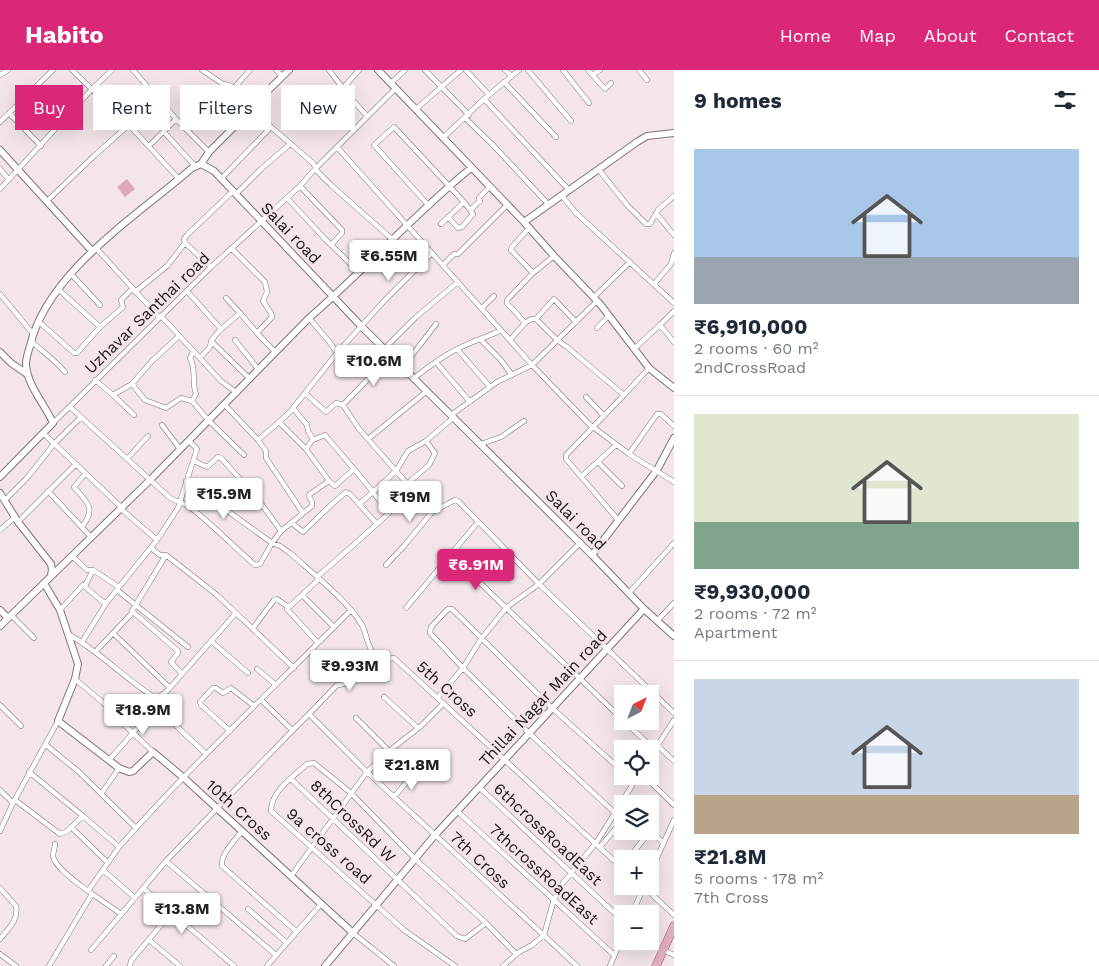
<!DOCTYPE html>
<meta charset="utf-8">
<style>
:root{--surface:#fff;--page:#f2f2f3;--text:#1f2937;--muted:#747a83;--line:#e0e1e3;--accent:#db2777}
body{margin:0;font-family:"Work Sans",sans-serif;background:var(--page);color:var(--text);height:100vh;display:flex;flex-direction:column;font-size:19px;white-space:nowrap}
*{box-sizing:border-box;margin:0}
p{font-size:16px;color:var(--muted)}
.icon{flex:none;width:28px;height:28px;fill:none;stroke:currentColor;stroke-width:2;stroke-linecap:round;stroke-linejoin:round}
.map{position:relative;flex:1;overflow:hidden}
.side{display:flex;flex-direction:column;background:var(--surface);width:425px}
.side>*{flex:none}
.banner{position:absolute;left:15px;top:15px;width:475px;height:45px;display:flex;gap:10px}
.needle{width:32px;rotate:42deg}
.fabs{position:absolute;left:614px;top:615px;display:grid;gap:10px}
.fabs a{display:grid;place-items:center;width:45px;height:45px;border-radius:0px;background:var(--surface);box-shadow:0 5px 20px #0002;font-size:25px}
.price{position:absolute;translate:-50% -42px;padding:0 11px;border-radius:5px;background:#fff;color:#222;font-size:16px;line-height:32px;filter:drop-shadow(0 1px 2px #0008)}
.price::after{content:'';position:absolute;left:50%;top:30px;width:15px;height:11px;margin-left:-8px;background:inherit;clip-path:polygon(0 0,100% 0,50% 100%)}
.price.on{background:var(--accent);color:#fff}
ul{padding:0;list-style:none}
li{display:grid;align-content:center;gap:10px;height:265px;padding:0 20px}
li+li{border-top:1px solid var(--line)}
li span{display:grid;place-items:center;height:155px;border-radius:0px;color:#555}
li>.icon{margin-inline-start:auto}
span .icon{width:90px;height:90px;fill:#fffc;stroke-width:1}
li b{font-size:21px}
h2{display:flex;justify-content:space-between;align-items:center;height:60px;padding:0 20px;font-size:21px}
.chip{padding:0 18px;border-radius:0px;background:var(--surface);box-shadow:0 5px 20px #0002;font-size:18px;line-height:45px}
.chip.on{background:var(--accent);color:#fff}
header{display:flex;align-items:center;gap:30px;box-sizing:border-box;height:70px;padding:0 25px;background:var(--accent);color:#fff}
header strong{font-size:24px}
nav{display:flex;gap:28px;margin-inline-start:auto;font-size:18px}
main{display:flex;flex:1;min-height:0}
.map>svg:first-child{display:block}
</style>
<header>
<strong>Habito</strong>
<nav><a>Home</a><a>Map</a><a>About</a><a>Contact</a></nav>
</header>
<main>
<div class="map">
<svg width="674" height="896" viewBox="0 0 674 896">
<rect width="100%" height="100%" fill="#f3e5ea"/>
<path fill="#dda9b9" d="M127 109 135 119 125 127 117 117Z"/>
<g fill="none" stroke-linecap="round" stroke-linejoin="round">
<g stroke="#807377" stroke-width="5.5">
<path id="street" d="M72 0 129 55 179 109
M133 0 176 49 209 82
M202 0 223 14 229 15 234 18 271 57 313 93 317 101 332 116 393 170
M276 0 282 6
M329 0 348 25 367 46
M425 0 469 45
M466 0 489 25
M505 0 512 6
M528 0 571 51
M563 0 589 33
M588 0 605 19 611 13
M639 0 647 10
M0 5 8 0
M592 5 600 0
M504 12 556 67
M391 13 405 0
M234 18 250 0
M343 18 359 0
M27 25 59 56
M484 29 569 120
M416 39 461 0
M9 43 41 76
M465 48 492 74 549 135
M0 52 53 0
M164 62 195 96
M443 68 484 29 519 0
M149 76 176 49
M337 77 532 295 589 354 629 384 674 412
M0 99 9 110
M599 100 627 135 646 154H650L658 140 674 126
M221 109 271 57
M300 116 342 160V163L331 175
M0 119 92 19 112 0
M236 124 261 99 290 74
M562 126 576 143 674 233
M287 128 325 169 359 202
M47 131 95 85 158 29
M429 136 374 75 394 57 464 132 441 154
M470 140 480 131 479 128 489 117
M656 143 674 165
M448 147 458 158 462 157 473 144 464 132
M529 158 512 177 511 180 533 203
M185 173 211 197
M96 178 159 247
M232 179 265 212 267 222 263 231 271 243 272 247 257 263 275 282
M443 195 454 184H458L507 135
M71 204 100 235
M654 214 671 194 674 183
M58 219 100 257
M187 221 221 259
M135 222 167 196 185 173 184 169 187 165 233 121
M0 224 33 264
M594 227 630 192
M226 228 240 243
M482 238 494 226
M674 241 660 255 674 272
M161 246 221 311 237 323
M309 248 331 274 337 283 293 338 307 355 308 361 313 369 306 379 329 411
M536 249 554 229 576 252
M38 251 74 283H77L100 257 123 237 121 230 132 219
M525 253 531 249H536L557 270 567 277 624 325 649 298
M597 258 608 246
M480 269 500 289 512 305
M235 270 258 299
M510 270 525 253 507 233V230L533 203 554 186
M31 271C43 282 55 290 65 302
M385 278 416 247 458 212
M457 279 490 317
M634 279 660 255
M337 283 385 230 432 183
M200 288 210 277 211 272
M436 292 470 332
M403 297 436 254
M249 308 211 271 219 261 240 243 257 263
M414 308C431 295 448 282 468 274 479 269 490 266 501 260
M95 310 113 325 132 314 152 291 178 267
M132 314 145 330 166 338 181 328 192 331 209 351 244 385
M305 323 326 342 336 333 343 335 359 359 396 401 408 381 426 371
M113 325 134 345
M586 327 604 346
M192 331 196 324C191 311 197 300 190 288L193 282
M225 335 258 370 279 352 306 379
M343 335 391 285
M70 337 169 427C175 432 183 432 190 437 213 455 233 476 255 495L260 494 272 473 280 476 290 483C311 502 348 531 362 555 367 564 367 577 374 584 383 593 383 589 394 588L622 798
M451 345 497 312 532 295 597 231
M279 352 293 339
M53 353 211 197 300 116 316 98 396 18
M162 355 180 379
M43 363 121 437
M368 369 427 321
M258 370 266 381V388L303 443
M313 370 325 365 354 399
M481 374 501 367 524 351
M629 384 657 344H661L674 356
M127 389 148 366
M194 391 207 397 218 387 221 388 257 428 281 461
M598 392 622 416
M582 406 616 375
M186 411 272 473 281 461 312 436V432L309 426 310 424 329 411 335 416 354 399 373 422 396 401 432 442 455 430 458 431 539 514 674 643
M407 414 429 395 435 383 426 371 454 347
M48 421 91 467
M4 431 27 408 54 374 81 347
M120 438 157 470
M618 450 566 389V385L624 325
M18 452 76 394
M292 453 303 462 331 435 346 422 350 424 359 434
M82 457C97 437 87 433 74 417L85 404
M0 460 15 447
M151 478 160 485H166L217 525 294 598
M166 485 132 541 178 581V583L171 592 182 604 236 543
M451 485 622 649
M72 486 87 500H93L119 517
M386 495 404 476 432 442
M317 507C341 486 365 465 389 443L373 422 359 434 377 454
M85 516 93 500
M117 520 188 577
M629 523 674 473
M302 525 334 557
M406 538 478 452
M60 540 83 515 103 532H107L157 470 178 438 197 379 189 371
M11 545 34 568
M658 550 674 533
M253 558 274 530 277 529 288 537
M68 564C99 581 124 608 154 627 161 627 165 623 170 618L113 563
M211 571 248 603
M82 572 107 532
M318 573 287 539 319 509
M96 581 133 542
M257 599 276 615
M75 609 107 636 115 646 153 682
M170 618 182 604
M159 627 177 642
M384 627 418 658
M438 627 463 598 481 569 507 537 539 514 580 473
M261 630 291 659H294L309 644 367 702 577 896
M0 635 21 656
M309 644 337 615 345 614 372 582
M168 648 206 684
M356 648 389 681
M624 651 655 680
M230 661 201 635 200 632 213 618H216L223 623 231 618 254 636
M46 675 79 702 136 758
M658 676 674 691
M650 687 674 650
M109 690 139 656 137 653 154 627
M29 702 83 746 119 777C192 694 273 619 351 540
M644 706 674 735
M291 709 457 866 465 869 486 853
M479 717 622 850
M0 720 13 733
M101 724 119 698
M394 727 415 702
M15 730 60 764 66 762 83 746
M457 741 614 885
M615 743 529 663 463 598 430 563 431 557 448 539H452L552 638 622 701
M71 757 108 793
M650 759 663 773
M0 761 13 733 58 651
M242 761C235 770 220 785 222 796L297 862
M55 774C55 777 53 783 53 786 55 798 79 814 88 821L119 777
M600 777 622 751
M628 789 651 760
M166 791 276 885
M103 800 135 828
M650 803 674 750
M291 806 367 702 389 681 421 656 444 633
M643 816 674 845
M0 818 16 836C19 850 8 859 0 869
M143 818 234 896
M91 823 121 844
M248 839 287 873
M632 844 644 816
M353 863 394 896
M149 870 180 896
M91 880 166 791 294 659
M663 880 674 885
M0 884 16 896
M49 896 92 824
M106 896 114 886
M130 896 131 891 171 843
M267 896 321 834
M455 896 404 860 271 741C271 721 293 707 307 694L314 693 351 723 415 789 486 853 516 884
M503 896 519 882 532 875 544 865 554 829 563 813 596 773 638 706
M610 896 622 867"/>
</g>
<g stroke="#807377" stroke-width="8">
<path id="secondary" d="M378 0 524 152 554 186 600 234 649 298 674 318
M0 80 92 181
M201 94 209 82 239 52 252 36 289 0
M524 152 637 72 647 66 674 63
M0 282 11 293 27 304
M0 407 53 353C45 334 27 316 26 294 26 288 28 282 30 276 47 202 137 146 192 98L201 94 214 101 362 257 592 485 644 539 674 566
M0 423 18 452 51 494 52 500 51 505
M592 485 657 400 674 368
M44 513 60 540 78 594 75 609 58 651 119 698 129 702 133 701 153 682 184 708 353 863
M0 540 8 548
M0 556 150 410 309 248C365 200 414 144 471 98
M325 896 435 765 644 539"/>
</g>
<g stroke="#93556b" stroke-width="9">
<path id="primary" d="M656 896 674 856"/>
</g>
<use href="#street" stroke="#fff" stroke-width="4.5"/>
<use href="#secondary" stroke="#fff" stroke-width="6"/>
<use href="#primary" stroke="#e5adc1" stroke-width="8"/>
</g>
<g text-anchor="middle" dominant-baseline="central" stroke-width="5" stroke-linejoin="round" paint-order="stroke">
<g font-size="16" fill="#1b1617" stroke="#f3e5ea">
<text transform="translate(291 163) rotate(46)">Salai road</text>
<text transform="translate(147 243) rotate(-44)">Uzhavar Santhai road</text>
<text transform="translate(576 450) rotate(45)">Salai road</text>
<text transform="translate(447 619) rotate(42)">5th Cross</text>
<text transform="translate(543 628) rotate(-47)">Thillai Nagar Main road</text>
<text transform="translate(239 740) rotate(42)">10th Cross</text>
<text transform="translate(353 751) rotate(44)">8thCrossRd W</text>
<text transform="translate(548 764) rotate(43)">6thcrossRoadEast</text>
<text transform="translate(329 776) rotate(41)">9a cross road</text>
<text transform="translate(480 790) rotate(43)">7th Cross</text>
<text transform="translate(544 804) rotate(42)">7thcrossRoadEast</text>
</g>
</g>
</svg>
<div class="fabs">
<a><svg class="needle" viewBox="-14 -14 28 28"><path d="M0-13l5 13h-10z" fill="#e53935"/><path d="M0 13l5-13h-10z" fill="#747a83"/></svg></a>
<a><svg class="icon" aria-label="locate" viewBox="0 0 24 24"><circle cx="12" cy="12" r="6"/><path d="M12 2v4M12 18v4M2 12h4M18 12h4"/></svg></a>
<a><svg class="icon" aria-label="layers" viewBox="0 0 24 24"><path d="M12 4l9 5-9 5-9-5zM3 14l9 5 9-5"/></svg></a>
<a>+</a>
<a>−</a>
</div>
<b class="price" style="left:389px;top:212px">₹6.55M</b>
<b class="price" style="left:374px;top:317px">₹10.6M</b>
<b class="price" style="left:224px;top:450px">₹15.9M</b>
<b class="price" style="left:410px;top:453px">₹19M</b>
<b class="price on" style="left:476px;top:521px">₹6.91M</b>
<b class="price" style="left:350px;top:622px">₹9.93M</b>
<b class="price" style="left:143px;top:666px">₹18.9M</b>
<b class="price" style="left:412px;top:721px">₹21.8M</b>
<b class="price" style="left:182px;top:865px">₹13.8M</b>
<div class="banner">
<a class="chip on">Buy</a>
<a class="chip">Rent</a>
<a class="chip">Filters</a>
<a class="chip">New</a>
</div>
</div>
<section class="side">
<h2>9 homes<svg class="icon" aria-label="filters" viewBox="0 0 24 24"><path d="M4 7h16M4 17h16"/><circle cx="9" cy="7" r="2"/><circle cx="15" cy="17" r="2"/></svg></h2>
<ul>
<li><span style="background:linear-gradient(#a9c7e8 70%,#9aa5b1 0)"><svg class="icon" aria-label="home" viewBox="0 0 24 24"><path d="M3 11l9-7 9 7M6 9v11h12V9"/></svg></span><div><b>₹6,910,000</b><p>2 rooms · 60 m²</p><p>2ndCrossRoad</p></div></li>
<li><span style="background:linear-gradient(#dfe7d0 70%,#7fa58c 0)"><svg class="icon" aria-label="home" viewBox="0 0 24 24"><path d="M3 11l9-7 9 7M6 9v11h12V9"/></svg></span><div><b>₹9,930,000</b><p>2 rooms · 72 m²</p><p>Apartment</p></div></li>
<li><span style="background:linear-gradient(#c9d6e8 75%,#b9a48a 0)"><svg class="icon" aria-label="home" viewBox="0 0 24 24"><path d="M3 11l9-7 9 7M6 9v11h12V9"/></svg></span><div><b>₹21.8M</b><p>5 rooms · 178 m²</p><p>7th Cross</p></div></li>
</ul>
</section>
</main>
